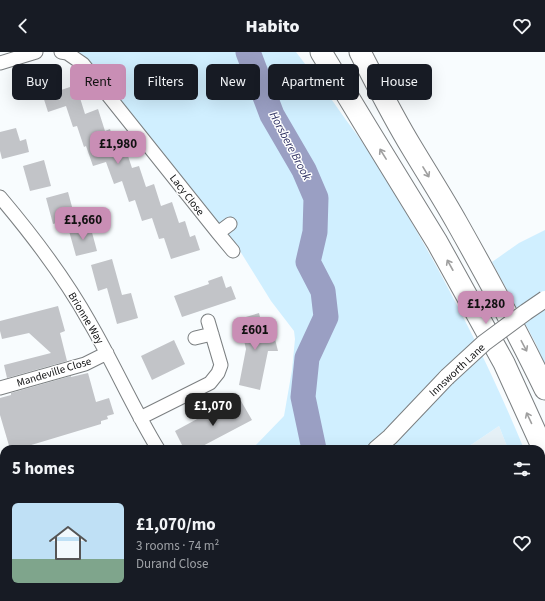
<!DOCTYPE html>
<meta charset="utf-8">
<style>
:root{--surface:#171b24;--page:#20242c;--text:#f1f3f6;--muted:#9ea1a6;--line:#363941;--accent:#c98eb5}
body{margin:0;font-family:"Source Sans 3",sans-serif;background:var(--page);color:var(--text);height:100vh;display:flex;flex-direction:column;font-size:15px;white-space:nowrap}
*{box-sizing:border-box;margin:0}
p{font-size:13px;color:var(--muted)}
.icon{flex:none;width:22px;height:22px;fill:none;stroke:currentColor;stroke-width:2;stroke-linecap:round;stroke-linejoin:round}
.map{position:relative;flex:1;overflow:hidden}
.side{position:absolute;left:0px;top:393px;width:545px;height:156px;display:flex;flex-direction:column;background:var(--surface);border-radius:12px 12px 0 0;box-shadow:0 4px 16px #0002}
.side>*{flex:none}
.banner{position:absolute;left:12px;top:12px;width:521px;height:36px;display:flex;gap:8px}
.price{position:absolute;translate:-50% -34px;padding:0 9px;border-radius:8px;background:var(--accent);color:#111;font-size:13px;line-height:26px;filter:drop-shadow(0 1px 2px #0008)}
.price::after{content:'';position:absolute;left:50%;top:24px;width:12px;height:9px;margin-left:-6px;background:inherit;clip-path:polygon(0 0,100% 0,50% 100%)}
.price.current{background:#222;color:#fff}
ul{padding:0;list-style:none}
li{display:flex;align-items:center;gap:12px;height:100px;padding:0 12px}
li+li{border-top:1px solid var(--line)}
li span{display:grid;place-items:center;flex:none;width:112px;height:80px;border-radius:6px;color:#555}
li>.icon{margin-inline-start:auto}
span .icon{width:48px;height:48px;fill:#fffc;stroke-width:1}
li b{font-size:17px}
h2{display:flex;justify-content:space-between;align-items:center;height:48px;padding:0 12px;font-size:17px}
.chip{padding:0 14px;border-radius:6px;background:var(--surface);box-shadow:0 4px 16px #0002;font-size:14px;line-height:36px}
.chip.current{background:var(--accent);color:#111}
header{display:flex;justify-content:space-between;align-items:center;height:52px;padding:0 12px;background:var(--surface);font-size:18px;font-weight:800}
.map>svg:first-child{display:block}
</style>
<header><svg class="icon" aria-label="back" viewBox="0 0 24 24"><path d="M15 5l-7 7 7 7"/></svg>Habito<svg class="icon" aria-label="heart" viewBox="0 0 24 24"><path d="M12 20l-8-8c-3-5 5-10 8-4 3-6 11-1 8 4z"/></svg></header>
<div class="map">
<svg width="545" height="549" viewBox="0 0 545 549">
<rect width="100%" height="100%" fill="#f8fcfe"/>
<path fill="#e5f0f6" d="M499 374 508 397H465Z
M541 483 545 494V549H392L390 545H541Z"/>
<path fill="#d0efff" d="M61 0H296C313 22 330 45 346 68 354 79 362 89 369 100 428 193 482 295 524 397H508L499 374 465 397H252L284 364 292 318 295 287 294 279 271 249 240 199H233L83 12Z
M545 178V314L536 292 492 210 519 191Z
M541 436 545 446V494L541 483Z
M194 545H363V549H197Z"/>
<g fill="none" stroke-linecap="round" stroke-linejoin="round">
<path stroke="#9a9fc3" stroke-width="25" d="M248 0 272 63 304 118 316 146 315 180 308 210 323 239 326 265 307 306 303 345 314 397
M339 545 340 549"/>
</g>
<path fill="#c2c4c8" d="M43 22 44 27 57 23 61 38 76 33 85 62 98 57 105 79 110 77 116 97 125 95 132 116 139 114 146 135 154 132 161 154 172 150 179 171 185 169 190 185 195 183 200 198 171 207 164 186 159 187 152 166 142 169 135 148 129 150 122 129 114 132 106 110 93 114 86 94 84 95 77 74 73 75 66 54 48 60 41 38 32 41 28 26Z
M16 76 20 89 26 87 29 100 2 107 0 99V80Z
M44 108 51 134 30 139 23 114Z
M68 140 75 166 53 172 46 146Z
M90 173 97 199 76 204 69 179Z
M112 207 122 243 131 241 138 266 117 272 107 236 98 239 91 213Z
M222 224 226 236 231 234 236 247 182 265 174 244 209 232 208 229Z
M58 254 65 279 60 281 67 309 7 326 4 313 51 301 29 281 2 287 0 279V269Z
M259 261 264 281 273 279 278 299H268L260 338 239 333 246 297 239 267Z
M174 288 185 312 152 328 141 304Z
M88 321 96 350 109 346 114 362 107 364 108 367 101 369V372L18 397H10L0 363V346L11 343V341L71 324V325Z
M241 349 252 368 197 397H184L175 379 210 360 212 365Z"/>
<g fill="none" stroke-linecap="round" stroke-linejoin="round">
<g stroke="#7b7f81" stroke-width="8">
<path id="service" d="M275 545 276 549"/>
</g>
<g stroke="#7b7f81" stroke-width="15">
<path id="minor" d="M61 0 67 1 83 12 218 181 233 199
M0 11 36 0
M0 145C33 184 65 226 90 271 114 312 133 356 158 397
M218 181 230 172
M195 286 212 282
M0 336 85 312 107 301
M140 366 210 331 218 321 221 313 208 269"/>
</g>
<g stroke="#7b7f81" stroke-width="18">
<path id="tertiary" d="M376 397 390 385 447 325
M162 549 170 545"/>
</g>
<g stroke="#7b7f81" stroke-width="23">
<path id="trunk" d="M321 0 367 76 437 190 504 311 545 401
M360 0C377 33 393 65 412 96 427 121 443 146 457 171 488 226 518 281 545 337"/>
</g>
<use href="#service" stroke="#fff" stroke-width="6"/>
<use href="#minor" stroke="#fff" stroke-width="13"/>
<use href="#tertiary" stroke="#fff" stroke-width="16"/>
<use href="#trunk" stroke="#fff" stroke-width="21"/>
<g stroke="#7b7f81" stroke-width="18" stroke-linecap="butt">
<path id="tertiary-bridge" d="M447 325 484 291 526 260 545 247"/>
</g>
<use href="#tertiary-bridge" stroke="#fff" stroke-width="16"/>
</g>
<defs><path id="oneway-shaft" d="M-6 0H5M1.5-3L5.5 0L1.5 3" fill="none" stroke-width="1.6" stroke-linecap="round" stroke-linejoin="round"/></defs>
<g stroke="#9f9f9f">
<use href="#oneway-shaft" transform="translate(383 102) rotate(-122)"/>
<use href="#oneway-shaft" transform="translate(426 120) rotate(59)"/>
<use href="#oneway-shaft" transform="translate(450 213) rotate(-119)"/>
<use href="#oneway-shaft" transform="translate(524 294) rotate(62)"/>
<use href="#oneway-shaft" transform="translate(529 366) rotate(-115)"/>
</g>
<g text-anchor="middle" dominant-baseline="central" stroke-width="3" stroke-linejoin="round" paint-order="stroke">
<g font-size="11" fill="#0e0f10" stroke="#fff">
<text transform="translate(187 143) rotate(52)">Lacy Close</text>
<text transform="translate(86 266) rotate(59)">Brionne Way</text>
<text transform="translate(457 318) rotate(-43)">Innsworth Lane</text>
<text transform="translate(54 320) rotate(-17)">Mandeville Close</text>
</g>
<g font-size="12" font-style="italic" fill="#323465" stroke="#fff">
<text transform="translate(290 94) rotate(62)">Horsbere Brook</text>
</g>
</g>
</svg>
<b class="price" style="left:118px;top:113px">£1,980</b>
<b class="price" style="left:83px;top:189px">£1,660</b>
<b class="price" style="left:486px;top:273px">£1,280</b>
<b class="price" style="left:255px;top:299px">£601</b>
<b class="price current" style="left:213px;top:375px">£1,070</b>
<div class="banner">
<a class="chip">Buy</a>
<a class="chip current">Rent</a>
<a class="chip">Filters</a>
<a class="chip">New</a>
<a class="chip">Apartment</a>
<a class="chip">House</a>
</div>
<section class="side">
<h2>5 homes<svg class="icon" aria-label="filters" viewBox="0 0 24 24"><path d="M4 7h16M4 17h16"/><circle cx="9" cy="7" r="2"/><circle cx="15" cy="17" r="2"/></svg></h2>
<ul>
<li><span style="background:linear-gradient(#bfe0f5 70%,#7fa58c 0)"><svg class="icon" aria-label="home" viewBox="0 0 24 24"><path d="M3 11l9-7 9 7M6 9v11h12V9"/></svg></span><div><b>£1,070/mo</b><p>3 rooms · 74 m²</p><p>Durand Close</p></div><svg class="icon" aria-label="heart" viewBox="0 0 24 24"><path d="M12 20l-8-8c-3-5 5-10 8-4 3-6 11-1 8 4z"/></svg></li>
</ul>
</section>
</div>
